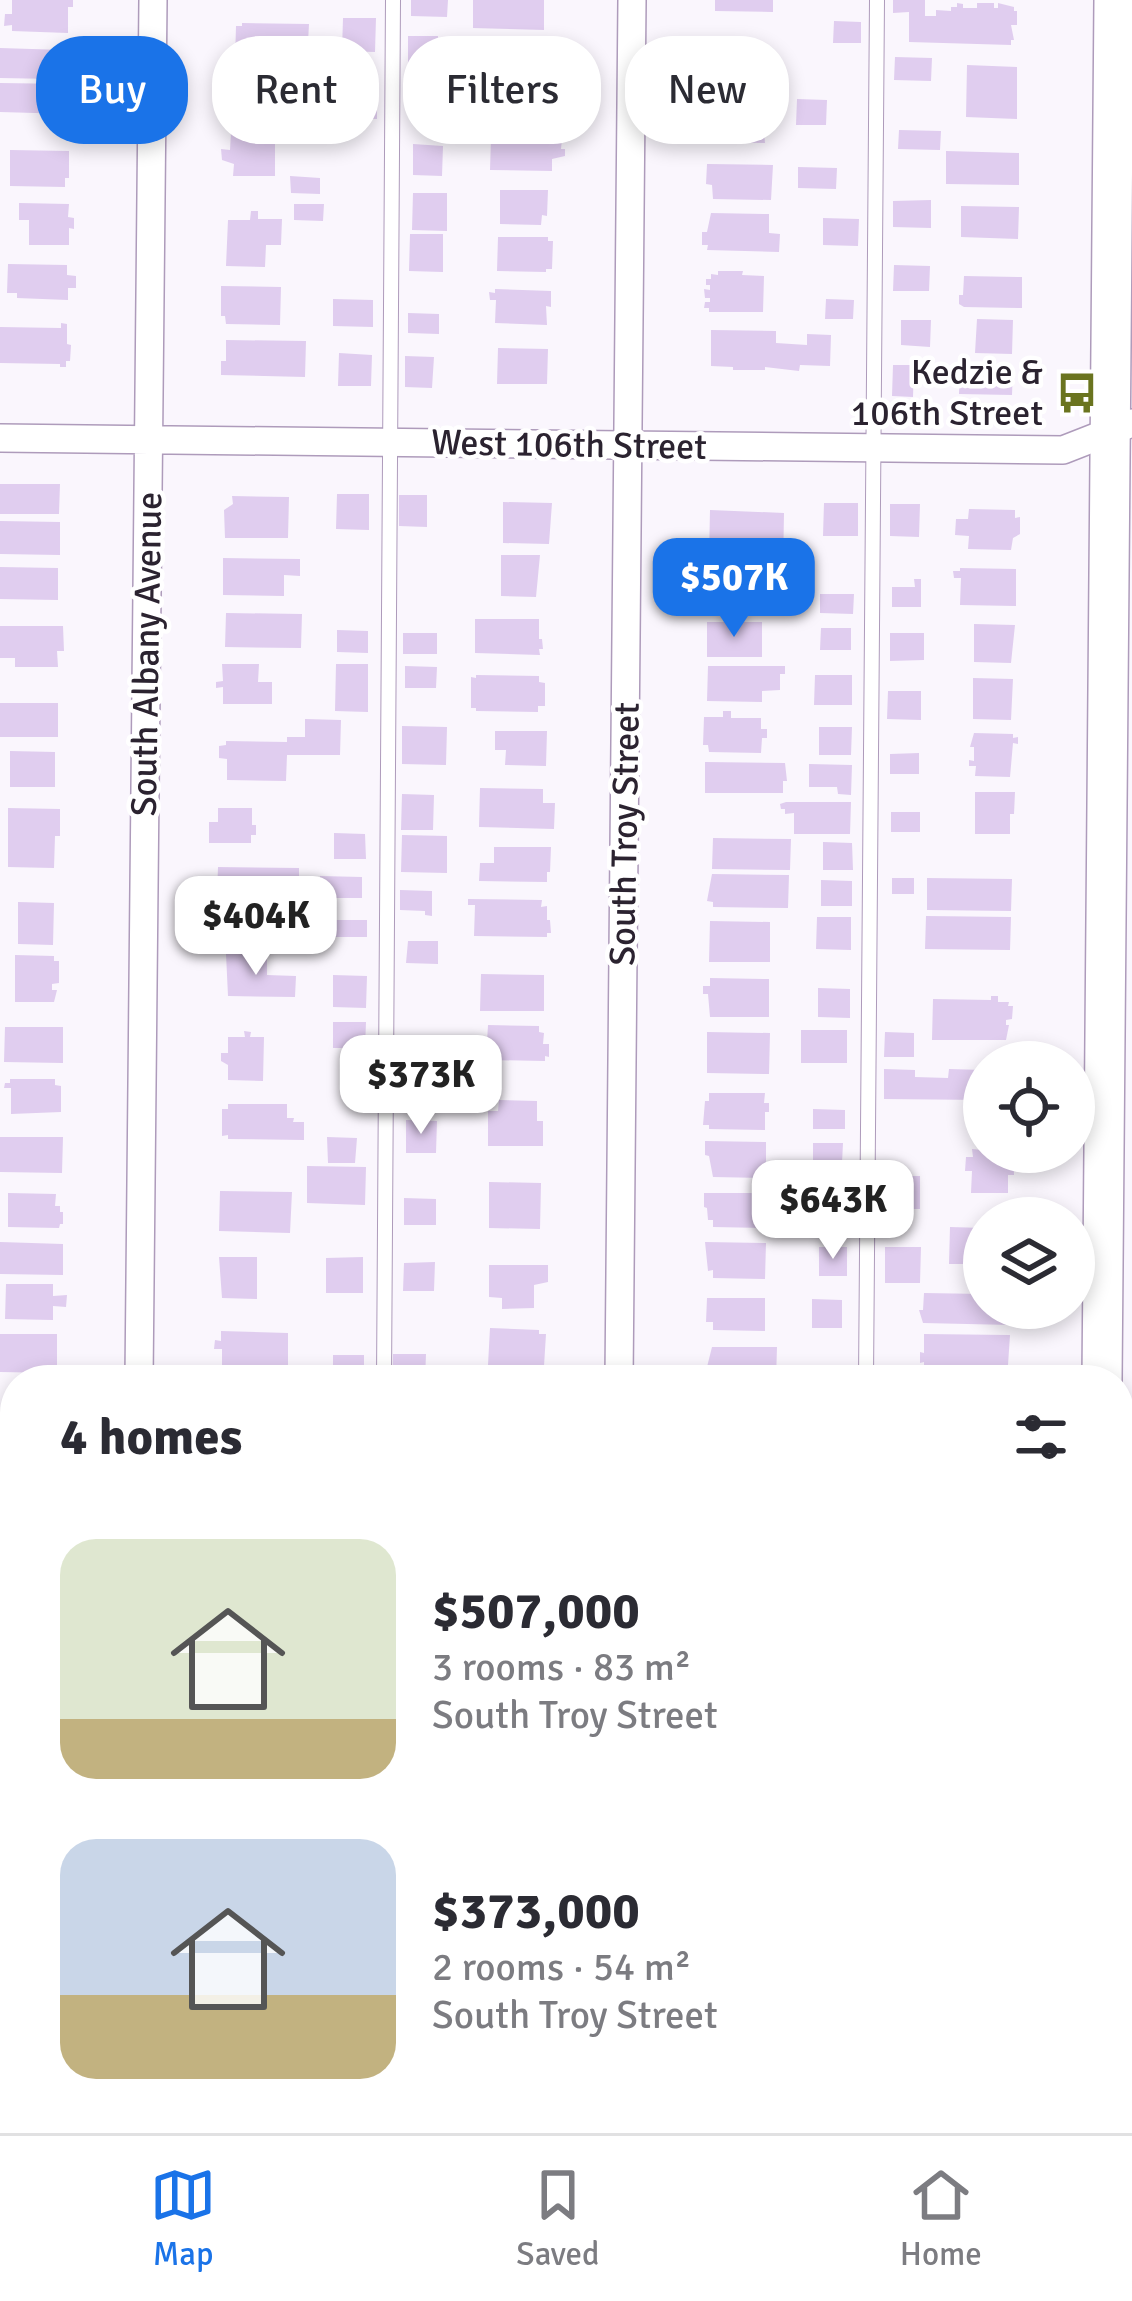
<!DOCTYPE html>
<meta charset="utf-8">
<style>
:root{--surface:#fff;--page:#f7f7f7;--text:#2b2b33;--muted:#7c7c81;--line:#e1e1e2;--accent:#1a73e8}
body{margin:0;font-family:Signika,sans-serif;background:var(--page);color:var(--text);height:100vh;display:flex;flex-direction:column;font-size:45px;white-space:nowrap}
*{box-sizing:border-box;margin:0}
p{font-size:39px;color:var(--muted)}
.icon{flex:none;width:66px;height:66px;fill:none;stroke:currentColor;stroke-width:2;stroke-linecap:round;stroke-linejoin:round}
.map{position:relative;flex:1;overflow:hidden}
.sheet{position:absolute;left:0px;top:1365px;width:1134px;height:768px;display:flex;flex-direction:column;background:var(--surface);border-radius:48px 48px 0 0;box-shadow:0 6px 18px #0003}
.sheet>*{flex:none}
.hud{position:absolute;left:36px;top:36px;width:1062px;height:108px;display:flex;gap:24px}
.fabs{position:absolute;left:963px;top:1041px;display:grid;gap:24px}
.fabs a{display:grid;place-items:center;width:132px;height:132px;border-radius:50%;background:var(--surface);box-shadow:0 6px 18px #0003;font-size:60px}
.price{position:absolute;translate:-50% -102px;padding:0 27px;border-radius:24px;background:#fff;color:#222;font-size:39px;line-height:78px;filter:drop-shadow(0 3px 6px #0008)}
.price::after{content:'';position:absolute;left:50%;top:72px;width:36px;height:27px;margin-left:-18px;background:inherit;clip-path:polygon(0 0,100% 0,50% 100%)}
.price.current{background:var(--accent);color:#fff}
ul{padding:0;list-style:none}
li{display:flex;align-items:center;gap:36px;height:300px;padding:0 60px}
li span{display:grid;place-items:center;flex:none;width:336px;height:240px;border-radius:36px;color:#555}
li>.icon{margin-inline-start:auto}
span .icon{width:144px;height:144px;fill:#fffc;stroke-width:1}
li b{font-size:51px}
h2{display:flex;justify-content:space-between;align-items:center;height:144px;padding:0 60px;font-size:51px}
.pill{padding:0 42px;border-radius:48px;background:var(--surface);box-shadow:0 6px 18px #0003;font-size:42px;line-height:108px}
.pill.current{background:var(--accent);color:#fff}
.tab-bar{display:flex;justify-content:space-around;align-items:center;height:168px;border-top:3px solid var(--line);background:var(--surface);font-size:33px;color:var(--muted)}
.tab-bar a{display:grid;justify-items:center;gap:6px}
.tab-bar .current{color:var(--accent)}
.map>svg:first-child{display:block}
</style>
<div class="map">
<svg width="1132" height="2133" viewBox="0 0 1132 2133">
<rect width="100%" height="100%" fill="#faf6fd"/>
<path fill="#e0cdef" d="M12 0H73V7H68V33L12 31V25L4 26 5 14H12Z
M411 0H448L447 17 411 16Z
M473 0H544V30L473 28Z
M715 0H773V12L715 11Z
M893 0H925V16H936V10L951 11V7H957V3L963 4V8H977V3H994V8H998V3L1014 7V11H1017V25H1011L1014 40H1011V45L909 42V12L893 13Z
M343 18H376L375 52 342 51Z
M834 21 861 22V43H833Z
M242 23 309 24 308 42 314 43V47H309L310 62 235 60 236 26H242Z
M408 36H438L437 65 408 64Z
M717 41 757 42V48H768V64H757L756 88 717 87V68H712L713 51H717Z
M461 47 548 49 547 86 460 84Z
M0 48 64 50V63H55L54 79 0 78Z
M895 57 932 58 931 81 894 80Z
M967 65 1017 67V119L966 117Z
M0 83 70 84V114L0 112Z
M322 91 377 92V119L321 118Z
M797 99 827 100 826 125H796Z
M711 106H765L764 115H769L768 121H764V128H768V133H764L765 143 717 142 718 128H710V116L706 115 707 109 711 110Z
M899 130 941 131 940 150 898 149Z
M231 132 275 133V176H233L234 164 222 160 221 149 230 150Z
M495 133H505V137L562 139 561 149H565V156L552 159V171L490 170 491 138H495Z
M413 144 443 146 442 176 413 175Z
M10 150 69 151V178H65V187L10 186Z
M946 151 1019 153V185L946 184Z
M707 164 773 165 771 200 713 199 712 185 706 184Z
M798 167 837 168 836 189 798 188Z
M290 176 320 178V194L291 193Z
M500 190H548L547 216 542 215 541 225 500 224Z
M413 193H447V231L412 230Z
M931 200V228L893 227V201Z
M19 203 69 204 68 217 74 218V229L69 228V245H29V220H19Z
M294 204H324L323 221 294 220Z
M961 206 1019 207 1018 239 961 237Z
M251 211H258V219H282L281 245H266L265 267 226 266 228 220H250Z
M711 213 769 214V233L780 234 779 252 707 250 708 245H702V232H707Z
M823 218 859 219 858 246 823 245Z
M410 234H443V272L409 271Z
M498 237H548V241H553L552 269H546V272L497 271Z
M8 264 67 265V275L76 276V288H68V300L17 298V293H7Z
M894 265 930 266 929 291H893Z
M718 271H743L742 275 764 276 763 312H709V308H704L705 302H710V298H705L704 289 710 290V285H706V279H711V274L718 275Z
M964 276 1022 277V308L964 307 959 304V295H963Z
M221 286 281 287 280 325 226 324 225 316H221Z
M495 289 551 291V307L546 306 547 325 495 323 496 300H490L489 292 495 293Z
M333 299 373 300V327L333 326Z
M826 299 854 300 853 319H825Z
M408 313 439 314V334L408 333Z
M977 319 1013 320 1012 354 975 353Z
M901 320H931L930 347 901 345Z
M61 323 67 324V344L71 345 70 361H66V367H60V364L0 363V327L61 328Z
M711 330 776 331V343L807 345V334L831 335 830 366 800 365 799 371 765 367V370H733V367L711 366Z
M226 340 306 341 305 377 221 375V361H226Z
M498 348 548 349 547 384H497Z
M339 353 372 355 371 386H338Z
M405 356 434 357 432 388 405 387Z
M893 365H914L913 397 892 396Z
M960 366 1013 367 1012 395 959 394Z
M0 484H60L59 514H0Z
M337 494H369V530L336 529Z
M399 495H427V527L399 526Z
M232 496 289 497 288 538H225L224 510 233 504Z
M503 502 552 503 549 544 503 543Z
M824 503H858V536H823Z
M890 504H920L919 537 890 536Z
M969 509 1015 510V518L1020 517V534L1013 538 1011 550 968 549 969 536 955 535 956 519H968Z
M710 510 784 513 783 569 720 567V557H709Z
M0 521 60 522V555L0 554Z
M501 555H540L536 597 501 596Z
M223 558 300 559V576L284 575V596L223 595Z
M0 567 58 568V600L0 599Z
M960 568 1016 569V606L960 605 961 578H954L953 571H960Z
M709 576 764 577 763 612H709V608H703V584H710Z
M914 579H921V607H892V587H915Z
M820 594H854L853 614 820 613Z
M226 613 302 614 301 648 225 647Z
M475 619H539V639H542L543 649H539L540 655 475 653Z
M707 622H762V657H707Z
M974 624 1015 625 1011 663 974 662Z
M0 626H63L64 651H57L58 667H15V658H0Z
M821 628H851V650H820Z
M337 630 368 631V653L337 652Z
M403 633H437V654H403Z
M890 633H924V660L890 661Z
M222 664H259L258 682H272V704H223V687L216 688V682L223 681Z
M336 664H368V712L335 711Z
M405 666 437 667 436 688H405Z
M708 666H785V674H780V690L762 691V702L707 701Z
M476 675 539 676V682L545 683V706H538V712L476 711V708H471V677L476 678Z
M815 675H852V705H814Z
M973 678 1013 679 1011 720 973 719Z
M888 691H921V720L887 719Z
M0 703H58V737H0Z
M723 711H731V718H761V729H767V738H762L761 753 709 752 708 745H703L704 717H723Z
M305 719 341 720 340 755H287L286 781 227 780V759L219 758V746L226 745V741L287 742V737H305Z
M402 726 447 727 446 765 402 764Z
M819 727H852L851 755H819Z
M495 731H547L546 766 505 765 506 750H495Z
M974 733 1013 734V738L1018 737V744L1013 743 1010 777 975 776 976 766H969V760L974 761V747H970Z
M10 751 55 752V787H10Z
M919 753V774H890V754Z
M705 762 785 763 787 781H783V793H705Z
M809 764 852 765 851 795 838 794 837 787H809Z
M480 788 543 789V803H555L554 829 479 827Z
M975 792H1015L1014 814H1010V834H975Z
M402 794 434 795 433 830H401Z
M786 802H851L850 834H794V813L785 814V809H781L780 804Z
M8 808 60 809V836H55L54 868 8 867Z
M218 808H252V825H256V835H251V843H209V822H218Z
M891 812H920V832H891Z
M334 833 365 834 366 859H334Z
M402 835 447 836V873L401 872Z
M713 838 791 839 790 870 712 869Z
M823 842 852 843 853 870H823Z
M494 847H551L550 872H547V882L479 881 480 863H494Z
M218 867 299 868V894L217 893Z
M712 874 789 875 788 908 713 907V902L707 901Z
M320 876 362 877V898H320Z
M892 878H914V894H892Z
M927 878 1012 879 1011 911 927 910Z
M821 880 852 881V906H821Z
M400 890 432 891V916L425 915V911L400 910Z
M468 899 542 900 541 907 547 906V920H550L551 933H547V937L474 936 475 905H468Z
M18 902 54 903 53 945 18 944Z
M210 905H286L285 936 221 935V931H210Z
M926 916 1011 917 1010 950 925 949Z
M817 917H851V950L816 949Z
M335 920H367V937H334Z
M710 921 770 922V962H709Z
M408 941H438V964L406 963Z
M226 954H267V975L296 976 295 997 228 996Z
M15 955 54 956V961H59V983L52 984V990H57L54 1002H15Z
M481 974 544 975V1011H480Z
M333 975 367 976 366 1008 333 1007Z
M710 978 769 979V1017H710L708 994H703V986H710Z
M818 988 850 989V1018L818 1017Z
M991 996H998V1002H1009L1008 1006H1013L1012 1019 1006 1020V1025H1009L1006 1040H932L933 999 991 1000Z
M333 1022H366L365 1048H333Z
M488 1025 539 1026V1032L544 1033 543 1044H549V1057L545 1056V1061L488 1060 489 1055 481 1056 482 1042H487Z
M5 1027H63V1063L4 1062Z
M801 1030H847V1063H801Z
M244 1031 251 1032 250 1037H264L263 1081 228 1080V1065L221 1061V1053H228V1037H245Z
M707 1032 770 1033 769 1074 707 1073Z
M885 1032 914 1033V1057H884Z
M446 1059 475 1060V1082H446Z
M884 1069 915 1070V1077L948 1078 949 1069 984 1070V1100L884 1099Z
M10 1079H55V1085L61 1086V1112L11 1114V1088H4L5 1083H10Z
M709 1093H765L764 1103H769V1112H765V1130L709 1129V1125H703L705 1101H709Z
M499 1100 537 1101V1121H543V1146H488V1111H498Z
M228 1104H287V1118H294L293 1122H304V1140L228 1139V1135L222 1136V1109H228Z
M813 1109 845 1110V1129H813Z
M406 1120 437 1121 436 1153H406Z
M0 1137H63L62 1173 0 1172Z
M327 1137 357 1138 355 1163H328Z
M705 1141 766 1142V1178L713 1177 709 1156 705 1155Z
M813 1143H843L842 1163 813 1164Z
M972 1149 1013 1153 1014 1175H1008V1193H971L972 1171H965L966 1157H973Z
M307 1166 366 1167 365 1205 307 1203Z
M885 1176H920V1209H884Z
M489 1182 541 1183 540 1229 489 1228Z
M220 1191 292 1192 290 1233 219 1231Z
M811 1191H841V1218L811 1219Z
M8 1193 56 1194 55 1206H60V1212H63V1224H60L59 1228 8 1227Z
M704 1193H765V1198H773L774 1207 766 1208V1228L713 1227V1220H708L707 1208 704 1207Z
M404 1198 436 1199V1225H404Z
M950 1227 984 1228V1264H949Z
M0 1242 63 1244V1275L0 1274Z
M705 1242 766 1243 765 1279 713 1278V1270L708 1271Z
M819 1247H847V1276H819Z
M885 1247H921L920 1283H885Z
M219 1257H257V1299L222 1298Z
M363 1257V1293H326V1258Z
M435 1262 434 1291H403L404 1263Z
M489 1265H548V1282L534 1285V1308L502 1309V1298L489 1297Z
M6 1284H53V1296L67 1295 66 1307 53 1306V1320L5 1319Z
M924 1293 984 1294V1308H1011V1325L923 1323 919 1310H923Z
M707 1298H765V1331L713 1330V1322H706Z
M812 1299 842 1300V1328H812Z
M490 1328 539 1330V1334H546L544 1366H517V1372H505V1366L488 1365Z
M221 1331 288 1333V1368L222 1367V1349H214L215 1340 221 1341Z
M0 1334H57V1373L0 1372Z
M924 1334 1010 1335 1007 1380H923V1367H988L924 1365V1362L920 1363V1352L924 1353Z
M712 1347H777L776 1380 704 1379Z
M393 1354H426L425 1380H393Z
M333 1355H364V1380H333Z
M811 1366 841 1367V1380H810Z
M908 1366V1380H876L877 1367Z
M0 1493 15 1494V1529H0Z
M0 1569 15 1570V1608H0Z
M2 1627H15V1665L0 1664Z
M3 1685H15V1723H3Z
M0 1740H15V1777L0 1776Z
M0 1795H15V1836H0Z
M0 1866H15V1888L0 1887Z
M0 1902 15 1903V1940H0Z
M0 1952H15V1988H0Z
M15 1997V2039H0V2002H8V1998Z
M0 2077H15V2114H0Z
M215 2118H283V2133L215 2132Z
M326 2118H361V2133H325Z
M489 2118H527L530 2133H489Z
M694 2118H754V2133H697Z
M807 2121H843V2133H807Z
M42 2122H56V2133H0V2125L42 2126Z"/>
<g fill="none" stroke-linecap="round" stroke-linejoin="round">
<g stroke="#ae9bbb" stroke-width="16">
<path id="service" d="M384 1380 393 0
M866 1380 877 0
M1119 1828H1132
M1119 2092H1132
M859 2122 1090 2125
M377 2133V2118"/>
</g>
<g stroke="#ae9bbb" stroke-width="30">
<path id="minor" d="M0 438 1063 450 1132 423
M139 1380 153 0
M619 1380 632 0
M0 1437H15
M1119 1459H1132
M136 2133V2118
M613 2133V2118"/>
</g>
<g stroke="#ae9bbb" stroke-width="42">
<path id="secondary" d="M1102 1380 1114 0
M1095 2133V2118"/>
</g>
<use href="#service" stroke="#fff" stroke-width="14"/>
<use href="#minor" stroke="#fff" stroke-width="27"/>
<use href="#secondary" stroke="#fff" stroke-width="39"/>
</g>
<defs>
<g id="bus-bare" transform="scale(3.24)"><path d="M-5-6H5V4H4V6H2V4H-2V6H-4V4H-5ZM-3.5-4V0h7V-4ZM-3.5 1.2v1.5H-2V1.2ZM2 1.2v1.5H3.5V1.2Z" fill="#6a741f" stroke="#fff" stroke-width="2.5" paint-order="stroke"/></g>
</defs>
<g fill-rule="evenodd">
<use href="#bus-bare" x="1077" y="393"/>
</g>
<g text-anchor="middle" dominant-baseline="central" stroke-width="9" stroke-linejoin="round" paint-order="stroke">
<g font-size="36" fill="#2b2330" stroke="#fff" text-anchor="end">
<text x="1043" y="372">Kedzie &amp;<tspan x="1043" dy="41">106th Street</tspan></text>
</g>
<g font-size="36" fill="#2b2330" stroke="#fff">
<text transform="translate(569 445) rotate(1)">West 106th Street</text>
<text transform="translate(147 654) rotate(-89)">South Albany Avenue</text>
<text transform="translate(625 834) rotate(-89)">South Troy Street</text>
</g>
</g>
</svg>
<div class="fabs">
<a><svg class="icon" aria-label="locate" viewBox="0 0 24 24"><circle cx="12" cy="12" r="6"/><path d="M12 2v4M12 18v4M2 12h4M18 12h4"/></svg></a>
<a><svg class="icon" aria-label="layers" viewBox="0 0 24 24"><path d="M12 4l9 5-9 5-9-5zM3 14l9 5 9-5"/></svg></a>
</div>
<b class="price current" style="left:734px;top:640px">$507K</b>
<b class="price" style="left:256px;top:978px">$404K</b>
<b class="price" style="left:421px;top:1137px">$373K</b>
<b class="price" style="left:833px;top:1262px">$643K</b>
<div class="hud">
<a class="pill current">Buy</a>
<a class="pill">Rent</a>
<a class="pill">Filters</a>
<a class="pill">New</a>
</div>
<section class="sheet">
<h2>4 homes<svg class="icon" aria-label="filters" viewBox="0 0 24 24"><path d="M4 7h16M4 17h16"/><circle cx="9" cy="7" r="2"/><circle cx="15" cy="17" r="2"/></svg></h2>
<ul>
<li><span style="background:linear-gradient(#dfe7d0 75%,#c2b280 0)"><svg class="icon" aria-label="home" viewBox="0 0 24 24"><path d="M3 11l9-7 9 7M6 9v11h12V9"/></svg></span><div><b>$507,000</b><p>3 rooms · 83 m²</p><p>South Troy Street</p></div></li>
<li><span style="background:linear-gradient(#c9d6e8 65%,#c2b280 0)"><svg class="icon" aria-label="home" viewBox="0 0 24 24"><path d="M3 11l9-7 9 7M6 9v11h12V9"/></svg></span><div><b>$373,000</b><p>2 rooms · 54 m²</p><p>South Troy Street</p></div></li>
</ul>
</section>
</div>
<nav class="tab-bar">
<a class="current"><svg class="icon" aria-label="map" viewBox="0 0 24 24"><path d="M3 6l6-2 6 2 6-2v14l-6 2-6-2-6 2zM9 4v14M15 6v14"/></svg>Map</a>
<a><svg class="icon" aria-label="saved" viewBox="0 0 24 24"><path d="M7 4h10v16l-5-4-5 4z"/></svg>Saved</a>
<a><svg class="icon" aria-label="home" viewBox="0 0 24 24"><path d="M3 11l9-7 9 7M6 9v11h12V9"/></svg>Home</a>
</nav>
